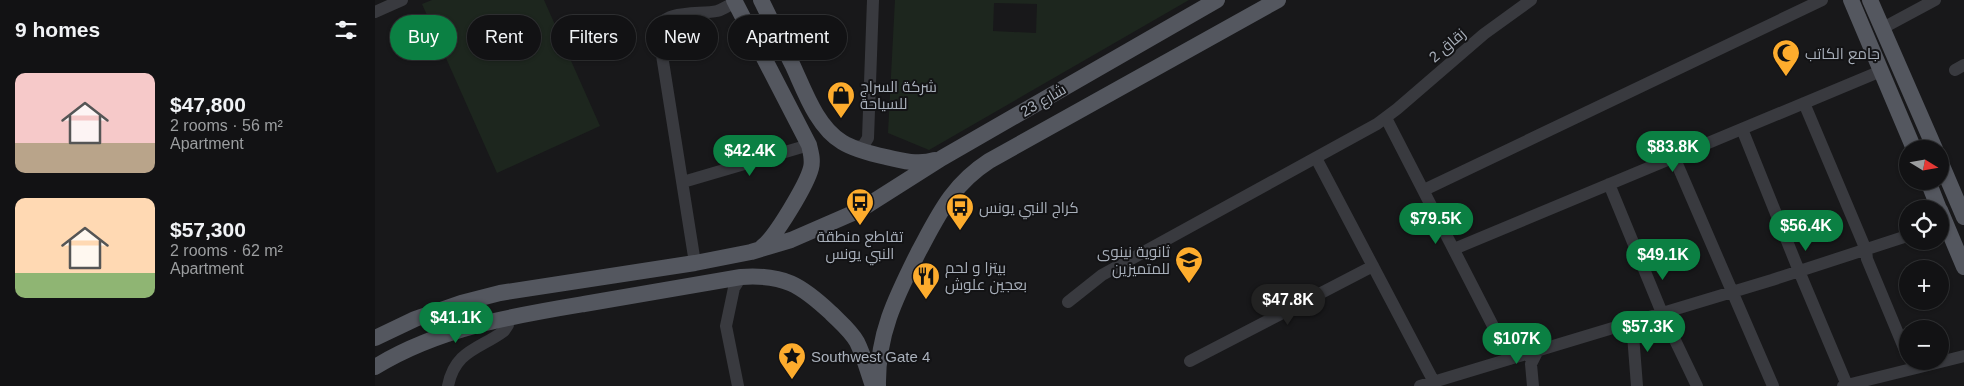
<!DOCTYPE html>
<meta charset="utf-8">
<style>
:root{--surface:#121214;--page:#1b1b1d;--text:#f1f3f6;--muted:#9c9ea0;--line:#313234;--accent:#0b8043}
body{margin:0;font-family:Arial,Cairo,sans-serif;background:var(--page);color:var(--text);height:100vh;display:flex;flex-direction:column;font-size:19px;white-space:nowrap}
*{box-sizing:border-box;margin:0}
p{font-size:16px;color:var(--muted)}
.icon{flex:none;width:28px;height:28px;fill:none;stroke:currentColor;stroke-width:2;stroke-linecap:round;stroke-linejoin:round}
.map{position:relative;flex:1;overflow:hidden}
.details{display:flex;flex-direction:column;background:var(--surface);width:375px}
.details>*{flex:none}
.guide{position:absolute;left:15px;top:15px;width:475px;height:45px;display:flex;gap:10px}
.needle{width:32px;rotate:101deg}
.tools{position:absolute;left:1524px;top:140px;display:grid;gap:10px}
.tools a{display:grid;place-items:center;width:50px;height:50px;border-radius:50%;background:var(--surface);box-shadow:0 1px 4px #0004,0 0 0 1px var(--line);font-size:25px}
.price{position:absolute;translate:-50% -42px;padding:0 11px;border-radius:18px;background:var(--accent);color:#fff;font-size:16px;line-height:32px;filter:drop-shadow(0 1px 2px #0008)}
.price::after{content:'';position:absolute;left:50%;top:30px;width:15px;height:11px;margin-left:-8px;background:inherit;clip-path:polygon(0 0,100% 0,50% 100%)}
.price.selected{background:#222;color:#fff}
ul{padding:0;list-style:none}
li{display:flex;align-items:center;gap:15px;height:125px;padding:0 15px}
li span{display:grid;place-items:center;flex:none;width:140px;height:100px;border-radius:10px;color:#555}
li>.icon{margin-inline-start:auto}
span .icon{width:60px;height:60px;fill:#fffc;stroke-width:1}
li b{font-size:21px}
h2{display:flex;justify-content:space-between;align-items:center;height:60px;padding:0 15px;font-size:21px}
.tag{padding:0 18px;border-radius:22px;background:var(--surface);box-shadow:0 1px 4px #0004,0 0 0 1px var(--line);font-size:18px;line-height:45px}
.tag.selected{background:var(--accent);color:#fff}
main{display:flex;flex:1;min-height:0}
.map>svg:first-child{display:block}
</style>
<main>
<section class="details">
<h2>9 homes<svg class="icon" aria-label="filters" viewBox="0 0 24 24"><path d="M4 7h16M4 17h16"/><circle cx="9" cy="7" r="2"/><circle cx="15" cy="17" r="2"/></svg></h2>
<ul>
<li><span style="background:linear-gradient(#f6c9c9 70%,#b9a48a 0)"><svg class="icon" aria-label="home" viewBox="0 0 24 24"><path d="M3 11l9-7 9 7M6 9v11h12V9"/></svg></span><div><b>$47,800</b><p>2 rooms · 56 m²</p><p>Apartment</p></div></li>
<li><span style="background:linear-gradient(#ffd9b3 75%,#8fb573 0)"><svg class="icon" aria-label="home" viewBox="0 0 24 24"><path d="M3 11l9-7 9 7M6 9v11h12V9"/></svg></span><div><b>$57,300</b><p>2 rooms · 62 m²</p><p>Apartment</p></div></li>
</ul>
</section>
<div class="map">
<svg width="1589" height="386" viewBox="0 0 1589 386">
<rect width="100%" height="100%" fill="#18181a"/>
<path fill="#1d261e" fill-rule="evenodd" d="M57 0H169L225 126 122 173 47 4Z
M520 0H814L554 150 513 133ZM619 3 662 4 661 33 618 31Z"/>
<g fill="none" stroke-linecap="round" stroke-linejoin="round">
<path stroke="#393a3f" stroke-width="12" d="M0 12 27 0
M1506 29 1560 0
M1580 70 1589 65
M1429 103 1491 250 1492 259 1532 355
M1011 118 1135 359
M1367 129 1424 271 1472 385
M477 147 488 146 493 138 498 0
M1299 157 1398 386
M941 158 1059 382
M308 182 434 145
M1234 184 1287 313 1322 386
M1049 190 1447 0
M1079 249 1506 71
M320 263 283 30C288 9 325 15 342 11 349 9 354 5 360 2
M693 302 727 275 1002 124 1022 109 1109 34 1156 0
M1257 322 1262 386
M815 361 998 266
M73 386C80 350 105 349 129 331L133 325V317
M363 386 351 326 359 288 366 277
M1045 386 1397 280 1532 236
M1158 386 1156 364 1163 350
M1468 386 1589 356"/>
<path stroke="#54575f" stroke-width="16" d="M359 0 434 145C436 153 438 160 436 168 432 184 400 238 387 247
M386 0C397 22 407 44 418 66 430 92 442 127 467 142 480 150 497 154 511 157 527 161 544 165 560 160
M1476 0 1539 149
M1495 0 1560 149
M1565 161 1589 217
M1553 181 1564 209
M1565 210 1589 267
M0 338 40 319 86 303 125 293 320 263 376 252 416 240 485 210 567 158 842 0
M0 367C63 328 137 316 209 304 262 295 314 286 366 277 409 274 426 285 456 313 465 322 476 331 482 342 489 356 493 372 498 386
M503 386C502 334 521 297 544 251 564 214 577 185 614 161L903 0"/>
</g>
<defs>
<g id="mosque-pin" transform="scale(1.4375)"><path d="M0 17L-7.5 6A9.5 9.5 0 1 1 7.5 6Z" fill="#fdac2d" stroke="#131315"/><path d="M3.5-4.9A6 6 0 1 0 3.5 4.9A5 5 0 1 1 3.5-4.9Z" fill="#111"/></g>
<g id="shop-pin" transform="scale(1.4375)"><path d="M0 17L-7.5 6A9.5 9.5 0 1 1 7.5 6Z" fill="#fdac2d" stroke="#131315"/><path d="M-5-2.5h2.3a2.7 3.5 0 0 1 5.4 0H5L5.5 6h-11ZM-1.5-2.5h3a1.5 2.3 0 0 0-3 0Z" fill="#111"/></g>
<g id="bus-pin" transform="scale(1.4375)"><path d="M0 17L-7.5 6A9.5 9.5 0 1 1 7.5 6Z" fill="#fdac2d" stroke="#131315"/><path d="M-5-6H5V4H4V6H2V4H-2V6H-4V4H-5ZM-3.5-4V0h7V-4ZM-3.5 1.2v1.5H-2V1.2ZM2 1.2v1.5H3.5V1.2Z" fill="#111"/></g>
<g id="school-pin" transform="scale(1.4375)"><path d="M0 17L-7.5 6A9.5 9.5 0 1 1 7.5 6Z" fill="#fdac2d" stroke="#131315"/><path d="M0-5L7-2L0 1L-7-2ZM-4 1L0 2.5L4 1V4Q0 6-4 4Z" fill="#111"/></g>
<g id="restaurant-pin" transform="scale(1.4375)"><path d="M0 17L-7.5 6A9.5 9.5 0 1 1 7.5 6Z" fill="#fdac2d" stroke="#131315"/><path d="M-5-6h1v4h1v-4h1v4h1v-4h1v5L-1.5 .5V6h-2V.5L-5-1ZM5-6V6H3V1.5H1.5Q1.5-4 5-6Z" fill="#111"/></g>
<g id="sight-pin" transform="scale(1.4375)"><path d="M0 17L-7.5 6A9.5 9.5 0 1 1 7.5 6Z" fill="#fdac2d" stroke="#131315"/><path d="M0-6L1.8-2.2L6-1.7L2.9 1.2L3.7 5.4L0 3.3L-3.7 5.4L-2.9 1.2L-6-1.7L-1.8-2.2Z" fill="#111"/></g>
</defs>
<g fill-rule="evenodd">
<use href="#mosque-pin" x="1411" y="53"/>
<use href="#shop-pin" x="466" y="95"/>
<use href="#bus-pin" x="485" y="202"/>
<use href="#bus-pin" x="585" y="207"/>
<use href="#school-pin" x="814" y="260"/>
<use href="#restaurant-pin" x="551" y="276"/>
<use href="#sight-pin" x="417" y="356"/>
</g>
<g text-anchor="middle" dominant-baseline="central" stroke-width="4" stroke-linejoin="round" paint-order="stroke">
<g font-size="15" fill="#a9b0bb" stroke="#131315">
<text transform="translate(1072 45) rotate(-41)">زقاق 2</text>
<text transform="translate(668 100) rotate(-30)">شارع 23</text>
</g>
<g font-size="15" fill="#a9b0bb" stroke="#131315" text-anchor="start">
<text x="1430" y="53">جامع الكاتب</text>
<text x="485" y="86">شركة السراج<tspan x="485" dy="17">للسياحة</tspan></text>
<text x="604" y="207">كراج النبي يونس</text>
<text x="485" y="236" text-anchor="middle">تقاطع منطقة<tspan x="485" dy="17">النبي يونس</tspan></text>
<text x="795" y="251" text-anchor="end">ثانوية نينوى<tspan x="795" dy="17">للمتميزين</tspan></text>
<text x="570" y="267">بيتزا و لحم<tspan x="570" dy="17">بعجين علوش</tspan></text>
<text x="436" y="356">Southwest Gate 4</text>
</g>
</g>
</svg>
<div class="tools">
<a><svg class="needle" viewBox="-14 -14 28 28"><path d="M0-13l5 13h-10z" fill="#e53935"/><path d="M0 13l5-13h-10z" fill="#9c9ea0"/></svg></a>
<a><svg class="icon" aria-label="locate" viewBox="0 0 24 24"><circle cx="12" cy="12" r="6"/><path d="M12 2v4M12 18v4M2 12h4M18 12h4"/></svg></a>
<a>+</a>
<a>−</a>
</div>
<b class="price" style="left:1298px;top:173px">$83.8K</b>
<b class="price" style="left:375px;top:177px">$42.4K</b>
<b class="price" style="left:1061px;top:245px">$79.5K</b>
<b class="price" style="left:1431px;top:252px">$56.4K</b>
<b class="price" style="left:1288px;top:281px">$49.1K</b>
<b class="price selected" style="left:913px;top:326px">$47.8K</b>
<b class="price" style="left:81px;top:344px">$41.1K</b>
<b class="price" style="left:1273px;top:353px">$57.3K</b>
<b class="price" style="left:1142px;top:365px">$107K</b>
<div class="guide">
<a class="tag selected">Buy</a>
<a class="tag">Rent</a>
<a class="tag">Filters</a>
<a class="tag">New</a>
<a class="tag">Apartment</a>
</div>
</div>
</main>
